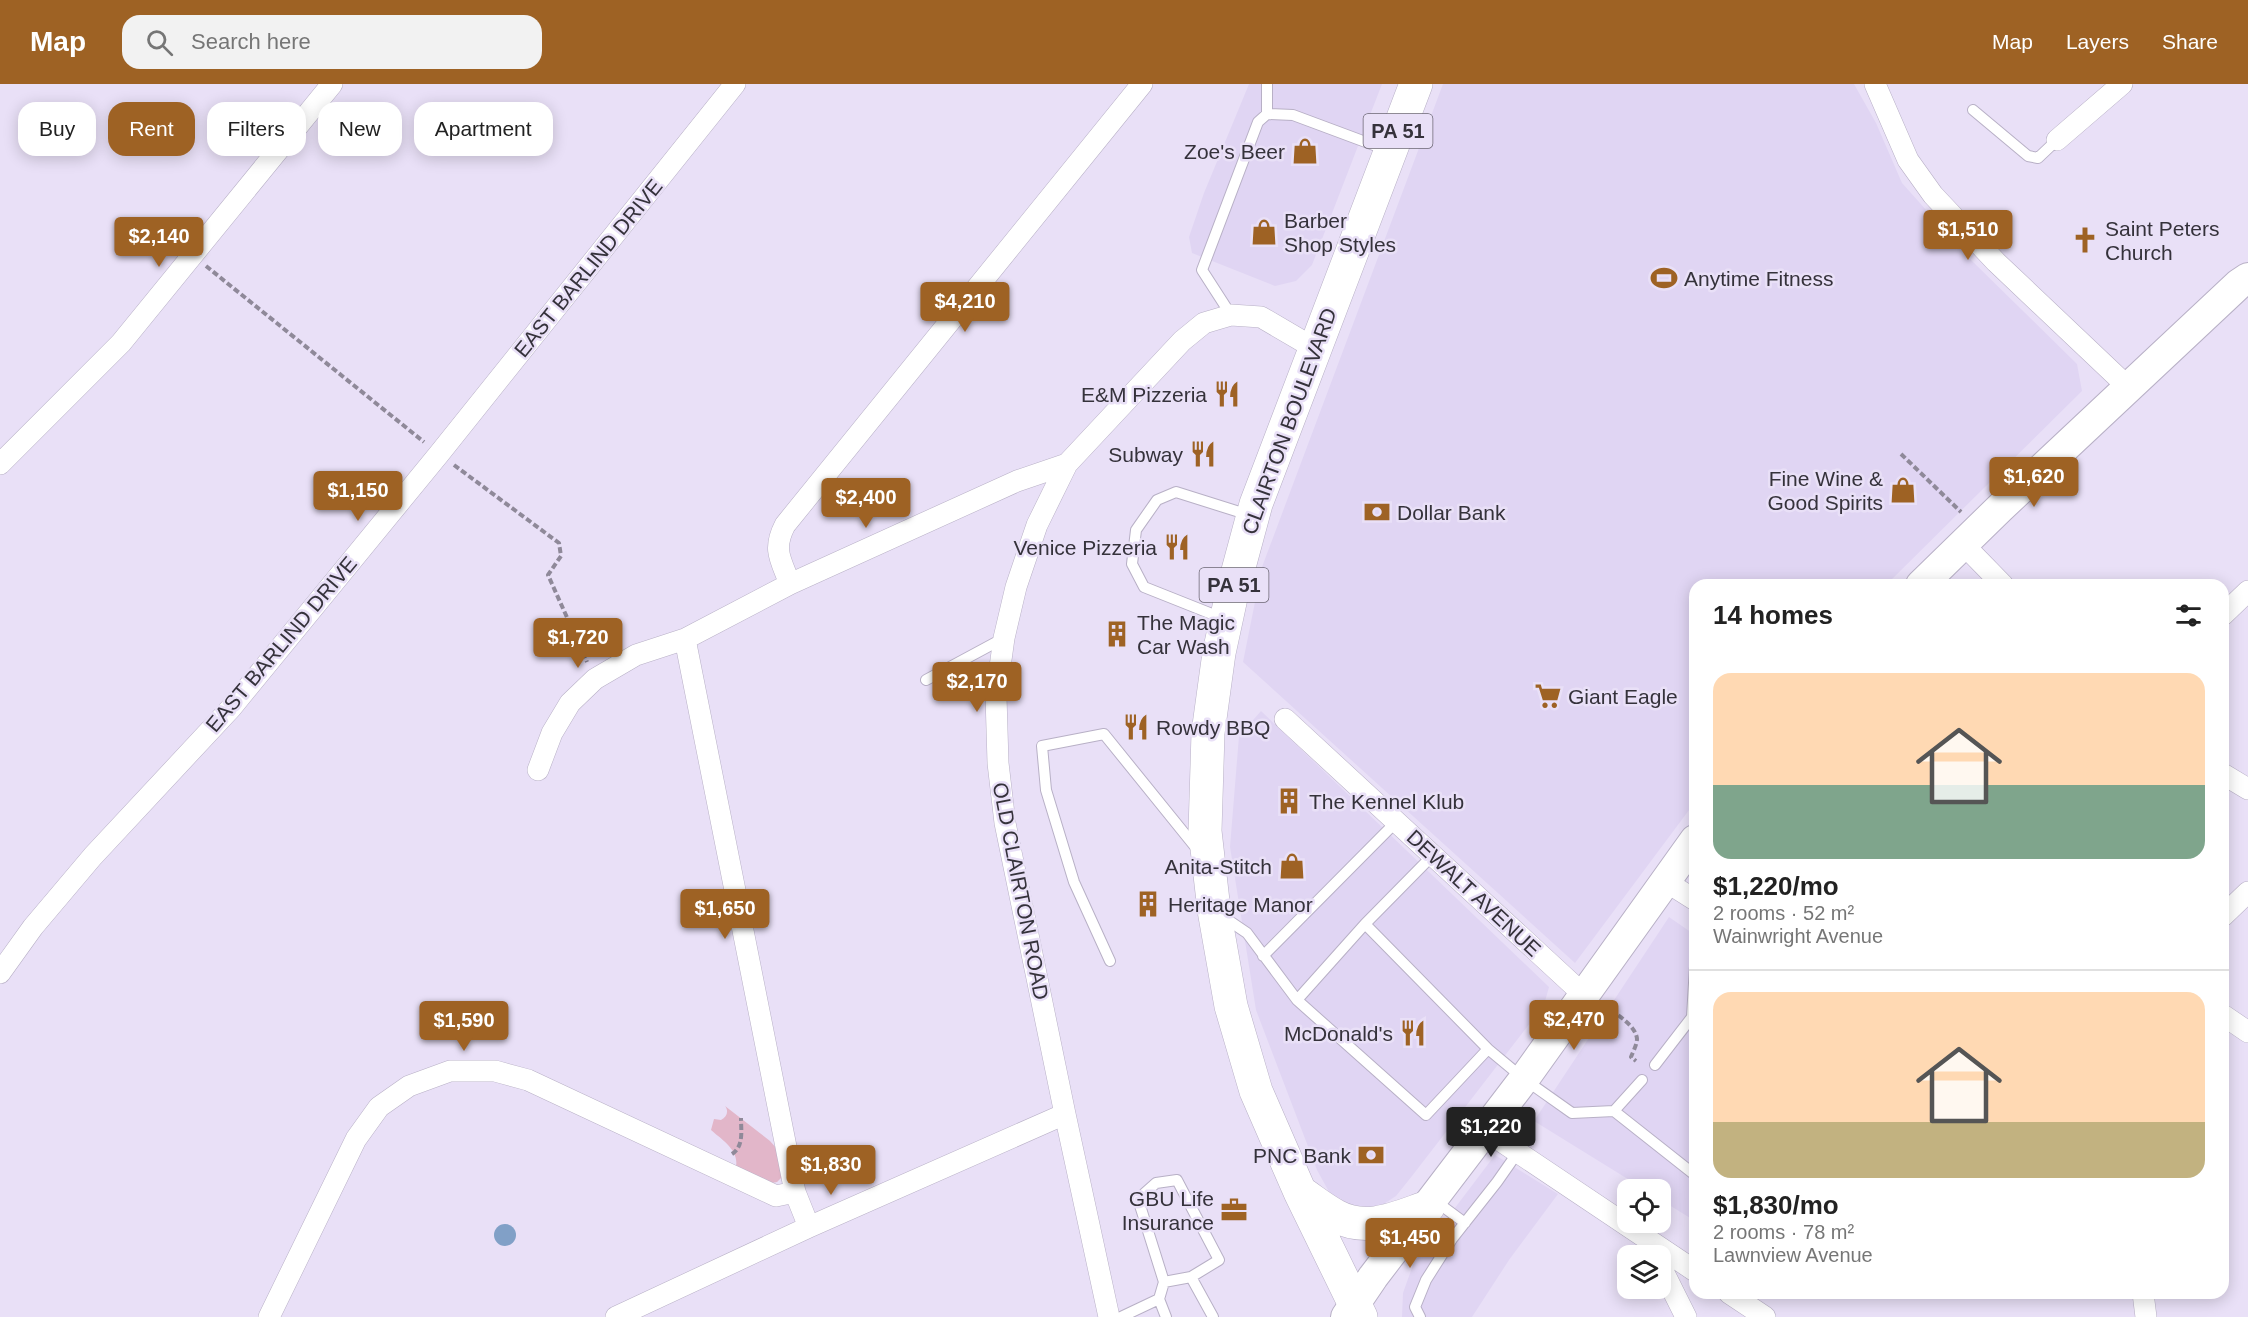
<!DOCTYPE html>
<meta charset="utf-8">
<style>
:root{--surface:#fff;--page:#f2f2f2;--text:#222;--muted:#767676;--line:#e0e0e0;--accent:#9e6224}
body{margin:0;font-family:Helvetica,sans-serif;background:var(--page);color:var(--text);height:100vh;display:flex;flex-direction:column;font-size:22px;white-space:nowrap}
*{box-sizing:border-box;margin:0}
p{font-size:20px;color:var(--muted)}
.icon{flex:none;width:33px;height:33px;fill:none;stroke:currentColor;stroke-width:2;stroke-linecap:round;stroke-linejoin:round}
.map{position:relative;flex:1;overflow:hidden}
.panel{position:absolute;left:1689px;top:495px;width:540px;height:720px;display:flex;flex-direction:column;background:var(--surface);border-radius:18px;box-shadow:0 3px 15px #0003}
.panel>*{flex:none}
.top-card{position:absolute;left:18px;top:18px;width:570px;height:54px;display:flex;gap:12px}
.fabs{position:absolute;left:1617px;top:1095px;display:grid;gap:12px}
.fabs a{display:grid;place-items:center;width:54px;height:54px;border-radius:12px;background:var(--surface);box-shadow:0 3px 15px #0003;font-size:30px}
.price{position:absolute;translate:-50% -51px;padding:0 14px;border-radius:6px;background:var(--accent);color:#fff;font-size:20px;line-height:39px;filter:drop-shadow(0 2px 3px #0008)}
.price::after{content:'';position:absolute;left:50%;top:36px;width:18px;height:14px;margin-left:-9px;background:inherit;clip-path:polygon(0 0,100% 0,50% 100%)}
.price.current{background:#222;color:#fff}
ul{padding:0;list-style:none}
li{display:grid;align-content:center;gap:12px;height:318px;padding:0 24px}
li+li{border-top:2px solid var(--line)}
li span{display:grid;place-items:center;height:186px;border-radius:18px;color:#555}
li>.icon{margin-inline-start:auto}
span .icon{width:108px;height:108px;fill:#fffc;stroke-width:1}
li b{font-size:26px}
h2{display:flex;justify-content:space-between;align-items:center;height:72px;padding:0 24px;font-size:26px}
.tag{padding:0 21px;border-radius:18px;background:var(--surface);box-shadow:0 3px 15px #0003;font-size:21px;line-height:54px}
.tag.current{background:var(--accent);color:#fff}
header{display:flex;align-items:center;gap:36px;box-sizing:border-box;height:84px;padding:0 30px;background:var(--accent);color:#fff}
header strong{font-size:28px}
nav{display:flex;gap:33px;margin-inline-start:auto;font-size:21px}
.search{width:420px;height:54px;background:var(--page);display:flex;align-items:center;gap:15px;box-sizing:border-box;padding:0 21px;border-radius:18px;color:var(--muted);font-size:22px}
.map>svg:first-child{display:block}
</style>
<header>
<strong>Map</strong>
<div class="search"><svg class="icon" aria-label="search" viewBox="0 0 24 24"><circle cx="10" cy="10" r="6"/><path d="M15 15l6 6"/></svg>Search here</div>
<nav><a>Map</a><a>Layers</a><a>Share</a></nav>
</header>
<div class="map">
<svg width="2248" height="1233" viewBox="0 0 2248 1233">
<rect width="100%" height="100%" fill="#e9e0f7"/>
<path fill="#e0d5f3" d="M1249 0H1382L1312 181 1296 197 1275 202 1192 169 1189 153 1204 109Z
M1443 0H1854L1876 39 1902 99 1970 175 2077 280 2082 307 1886 501H1695V718L1575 879 1243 578 1262 483Z
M1261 627 1549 903 1544 921 1412 1092 1396 1112 1379 1123 1357 1122 1333 1115 1317 1086 1256 926 1230 763 1239 652Z
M1669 833 1695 851V1137L1661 1116 1660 1106 1644 1105 1534 1037Z
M1495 1071 1558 1110 1509 1176 1472 1233H1402L1403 1209 1414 1178Z"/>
<path fill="#e2b6c9" d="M725 1022 770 1057 777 1065 783 1092 777 1098 772 1099 736 1082C739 1066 721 1055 711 1046L714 1035 721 1036C727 1033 729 1027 725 1022Z"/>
<path fill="#81a0c7" d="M494 1151a11 11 0 1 1 22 0a11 11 0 1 1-22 0Z"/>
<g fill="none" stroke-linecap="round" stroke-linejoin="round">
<g stroke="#b8b0c6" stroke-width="12">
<path id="lane" d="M1973 26 2028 72 2038 74 2057 56
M1267 30V0
M1231 231 1202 186 1258 38 1267 30 1293 31 1387 66
M1222 534 1144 503 1132 480 1136 446 1157 416 1176 408 1249 431
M926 596 1004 554
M1222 832 1247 849 1297 916 1426 1031 1488 965
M1365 840 1488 965 1524 995 1572 1029 1614 1027 1695 1091
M1263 872 1396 738
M1110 877 1074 798 1046 706 1042 662 1104 650 1197 765
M1297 916 1365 840 1433 771
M1692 933 1695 882
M1655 981 1692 933 1695 935
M1614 1027 1642 996
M1434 1116 1465 1139
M1191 1193 1213 1233
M1159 1215 1164 1198 1138 1115 1156 1099 1177 1096 1219 1176 1191 1193 1164 1198
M1121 1233 1159 1215 1166 1233
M1420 1233 1415 1223 1426 1196 1452 1155 1497 1098 1518 1068"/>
</g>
<g stroke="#b8b0c6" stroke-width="22">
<path id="street" d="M1875 0 1908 76 1933 111 1996 178 2129 304
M2057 56 2122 0
M0 380 121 259 332 0
M1963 460 2003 501
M790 500C781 476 772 466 785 441L1142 0
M2223 531 2248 507
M685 555 795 1108 809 1143
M1285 635 1584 911
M538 686 552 649 570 619 595 595 636 571 685 555 790 500 1017 397 1067 380
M2223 690 2248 705
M1665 797 1695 816
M2223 832 2248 808
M0 889 33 843 93 772 231 624 439 370 735 0
M2223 931 2248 948
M1486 1047 1695 1187
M1660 1181 1686 1233
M1729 1209 1765 1233
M2143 1209 2146 1233
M269 1233 356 1055 379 1023 409 1002 450 987H495L528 996 776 1112 795 1108
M616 1233 809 1143 1065 1030
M1109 1233 1065 1030 1005 739 998 679 996 612 1004 554 1016 503 1037 441 1067 380 1182 257 1204 239 1231 231 1261 233 1314 264"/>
</g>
<g stroke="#b8b0c6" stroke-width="32">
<path id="secondary" d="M1921 501 2000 424 2239 200 2248 194
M1346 1233 1373 1193 1524 995 1695 756"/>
</g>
<g stroke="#b8b0c6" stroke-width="34">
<path id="highway" d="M1300 1108C1312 1116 1323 1125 1336 1132 1367 1149 1398 1133 1428 1123
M1361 1233 1300 1108 1256 1007 1231 922 1214 826 1205 747 1208 649 1219 569 1232 509 1256 420 1416 0"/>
</g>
<path stroke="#8f8999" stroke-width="4" stroke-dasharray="6 3" stroke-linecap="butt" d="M206 182 424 358
M1901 370 1961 428
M454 381 559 459 561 472 548 491 587 578
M1603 922C1614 928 1636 941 1637 955 1637 960 1633 968 1631 973L1636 977
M732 1070C744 1062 741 1047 741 1034"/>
<use href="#lane" stroke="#fff" stroke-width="10"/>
<use href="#street" stroke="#fff" stroke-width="21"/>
<use href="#secondary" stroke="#fff" stroke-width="30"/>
<use href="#highway" stroke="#fff" stroke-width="33"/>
</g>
<defs>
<g id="shop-bare" transform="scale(2.07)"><path d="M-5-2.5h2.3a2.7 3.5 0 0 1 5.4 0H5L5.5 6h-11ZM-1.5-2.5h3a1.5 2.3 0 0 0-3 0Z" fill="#9e6224" stroke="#e9e0f7" stroke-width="2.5" paint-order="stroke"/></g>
<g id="church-bare" transform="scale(2.07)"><path d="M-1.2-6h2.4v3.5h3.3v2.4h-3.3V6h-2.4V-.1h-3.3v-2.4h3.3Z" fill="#9e6224" stroke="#e9e0f7" stroke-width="2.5" paint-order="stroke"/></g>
<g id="stadium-bare" transform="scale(2.07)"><path d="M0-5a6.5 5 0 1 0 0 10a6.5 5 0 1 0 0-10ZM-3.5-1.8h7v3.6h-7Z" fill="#9e6224" stroke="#e9e0f7" stroke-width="2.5" paint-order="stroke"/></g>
<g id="restaurant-bare" transform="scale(2.07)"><path d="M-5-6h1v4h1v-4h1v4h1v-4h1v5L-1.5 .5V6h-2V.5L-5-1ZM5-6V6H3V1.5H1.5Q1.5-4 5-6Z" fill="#9e6224" stroke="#e9e0f7" stroke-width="2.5" paint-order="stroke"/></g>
<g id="bank-bare" transform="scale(2.07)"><path d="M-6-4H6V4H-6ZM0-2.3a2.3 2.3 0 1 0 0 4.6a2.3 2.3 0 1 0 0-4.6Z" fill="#9e6224" stroke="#e9e0f7" stroke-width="2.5" paint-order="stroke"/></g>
<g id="building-bare" transform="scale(2.07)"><path d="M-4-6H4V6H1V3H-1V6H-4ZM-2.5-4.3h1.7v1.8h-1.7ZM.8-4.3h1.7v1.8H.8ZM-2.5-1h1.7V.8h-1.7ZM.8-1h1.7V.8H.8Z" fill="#9e6224" stroke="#e9e0f7" stroke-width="2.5" paint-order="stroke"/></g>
<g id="supermarket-bare" transform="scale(2.07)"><path d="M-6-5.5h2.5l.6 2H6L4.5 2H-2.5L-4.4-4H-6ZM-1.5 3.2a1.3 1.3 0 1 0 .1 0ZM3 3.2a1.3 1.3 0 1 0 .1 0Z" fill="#9e6224" stroke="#e9e0f7" stroke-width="2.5" paint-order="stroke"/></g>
<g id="office-bare" transform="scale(2.07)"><path d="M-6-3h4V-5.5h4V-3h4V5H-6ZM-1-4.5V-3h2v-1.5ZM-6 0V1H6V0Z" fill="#9e6224" stroke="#e9e0f7" stroke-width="2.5" paint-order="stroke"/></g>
</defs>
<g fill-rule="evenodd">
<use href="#shop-bare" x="1305" y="67"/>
<use href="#shop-bare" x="1264" y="148"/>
<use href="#church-bare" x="2085" y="156"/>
<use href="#stadium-bare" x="1664" y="194"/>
<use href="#restaurant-bare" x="1227" y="310"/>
<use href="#restaurant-bare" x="1203" y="370"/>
<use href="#shop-bare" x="1903" y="406"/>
<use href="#bank-bare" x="1377" y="428"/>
<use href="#restaurant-bare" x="1177" y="463"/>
<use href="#building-bare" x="1117" y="550"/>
<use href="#supermarket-bare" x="1548" y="612"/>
<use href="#restaurant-bare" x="1136" y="643"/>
<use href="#building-bare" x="1289" y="717"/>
<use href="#shop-bare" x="1292" y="782"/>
<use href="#building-bare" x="1148" y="820"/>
<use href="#restaurant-bare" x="1413" y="949"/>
<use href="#bank-bare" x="1371" y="1071"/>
<use href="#office-bare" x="1234" y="1126"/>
</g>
<g text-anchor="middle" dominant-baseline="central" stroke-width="5" stroke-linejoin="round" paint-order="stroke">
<g fill="#e9e0f7" stroke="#6b6673" stroke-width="1.5">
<rect x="1363.5" y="30" width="69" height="34" rx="4.5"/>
<rect x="1199.5" y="484" width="69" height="34" rx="4.5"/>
</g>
<g font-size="20" font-weight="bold" fill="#35323b">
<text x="1398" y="47">PA 51</text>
<text x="1234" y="501">PA 51</text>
</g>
<g font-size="21" fill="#35323b" stroke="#e9e0f7" text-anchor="end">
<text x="1285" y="67">Zoe's Beer</text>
<text x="1284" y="136" text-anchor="start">Barber<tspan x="1284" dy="24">Shop Styles</tspan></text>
<text x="2105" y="144" text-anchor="start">Saint Peters<tspan x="2105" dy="24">Church</tspan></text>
<text x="1684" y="194" text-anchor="start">Anytime Fitness</text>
<text x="1207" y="310">E&amp;M Pizzeria</text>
<text x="1183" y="370">Subway</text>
<text x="1883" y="394">Fine Wine &amp;<tspan x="1883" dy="24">Good Spirits</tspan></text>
<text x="1397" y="428" text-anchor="start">Dollar Bank</text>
<text x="1157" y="463">Venice Pizzeria</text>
<text x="1137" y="538" text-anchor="start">The Magic<tspan x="1137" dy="24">Car Wash</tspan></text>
<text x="1568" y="612" text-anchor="start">Giant Eagle</text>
<text x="1156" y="643" text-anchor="start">Rowdy BBQ</text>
<text x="1309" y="717" text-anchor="start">The Kennel Klub</text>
<text x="1272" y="782">Anita-Stitch</text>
<text x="1168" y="820" text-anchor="start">Heritage Manor</text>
<text x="1393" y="949">McDonald's</text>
<text x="1351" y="1071">PNC Bank</text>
<text x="1214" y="1114">GBU Life<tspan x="1214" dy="24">Insurance</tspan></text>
</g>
<g font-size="21" fill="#35323b" stroke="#e9e0f7">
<text transform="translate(588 184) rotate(-51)">EAST BARLIND DRIVE</text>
<text transform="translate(1289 337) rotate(-70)">CLAIRTON BOULEVARD</text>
<text transform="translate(281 560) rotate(-50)">EAST BARLIND DRIVE</text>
<text transform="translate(1021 807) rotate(79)">OLD CLAIRTON ROAD</text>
<text transform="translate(1474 809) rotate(43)">DEWALT AVENUE</text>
</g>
</g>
</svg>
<div class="fabs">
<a><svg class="icon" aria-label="locate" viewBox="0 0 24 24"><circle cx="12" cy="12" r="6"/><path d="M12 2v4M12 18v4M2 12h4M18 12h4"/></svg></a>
<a><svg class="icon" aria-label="layers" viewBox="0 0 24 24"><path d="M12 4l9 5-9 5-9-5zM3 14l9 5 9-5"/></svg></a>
</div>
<b class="price" style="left:1968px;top:177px">$1,510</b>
<b class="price" style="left:159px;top:184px">$2,140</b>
<b class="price" style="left:965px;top:249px">$4,210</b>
<b class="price" style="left:2034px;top:424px">$1,620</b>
<b class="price" style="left:358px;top:438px">$1,150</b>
<b class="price" style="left:866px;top:445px">$2,400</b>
<b class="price" style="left:578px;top:585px">$1,720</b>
<b class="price" style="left:977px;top:629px">$2,170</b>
<b class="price" style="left:725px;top:856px">$1,650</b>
<b class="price" style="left:1574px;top:967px">$2,470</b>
<b class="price" style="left:464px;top:968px">$1,590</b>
<b class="price current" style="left:1491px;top:1074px">$1,220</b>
<b class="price" style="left:831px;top:1112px">$1,830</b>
<b class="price" style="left:1410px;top:1185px">$1,450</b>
<div class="top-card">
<a class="tag">Buy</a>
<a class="tag current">Rent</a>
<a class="tag">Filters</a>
<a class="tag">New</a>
<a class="tag">Apartment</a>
</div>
<section class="panel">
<h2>14 homes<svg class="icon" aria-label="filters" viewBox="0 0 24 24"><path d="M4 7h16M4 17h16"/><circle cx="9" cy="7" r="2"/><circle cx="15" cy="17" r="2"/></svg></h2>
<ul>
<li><span style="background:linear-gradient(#ffd9b3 60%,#7fa58c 0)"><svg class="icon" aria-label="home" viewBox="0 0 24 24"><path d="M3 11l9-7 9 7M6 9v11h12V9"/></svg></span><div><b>$1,220/mo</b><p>2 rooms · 52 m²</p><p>Wainwright Avenue</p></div></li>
<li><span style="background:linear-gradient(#ffd9b3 70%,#c2b280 0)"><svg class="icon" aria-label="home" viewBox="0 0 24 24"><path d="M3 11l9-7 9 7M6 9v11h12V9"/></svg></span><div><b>$1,830/mo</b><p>2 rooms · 78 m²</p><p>Lawnview Avenue</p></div></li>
</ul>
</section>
</div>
